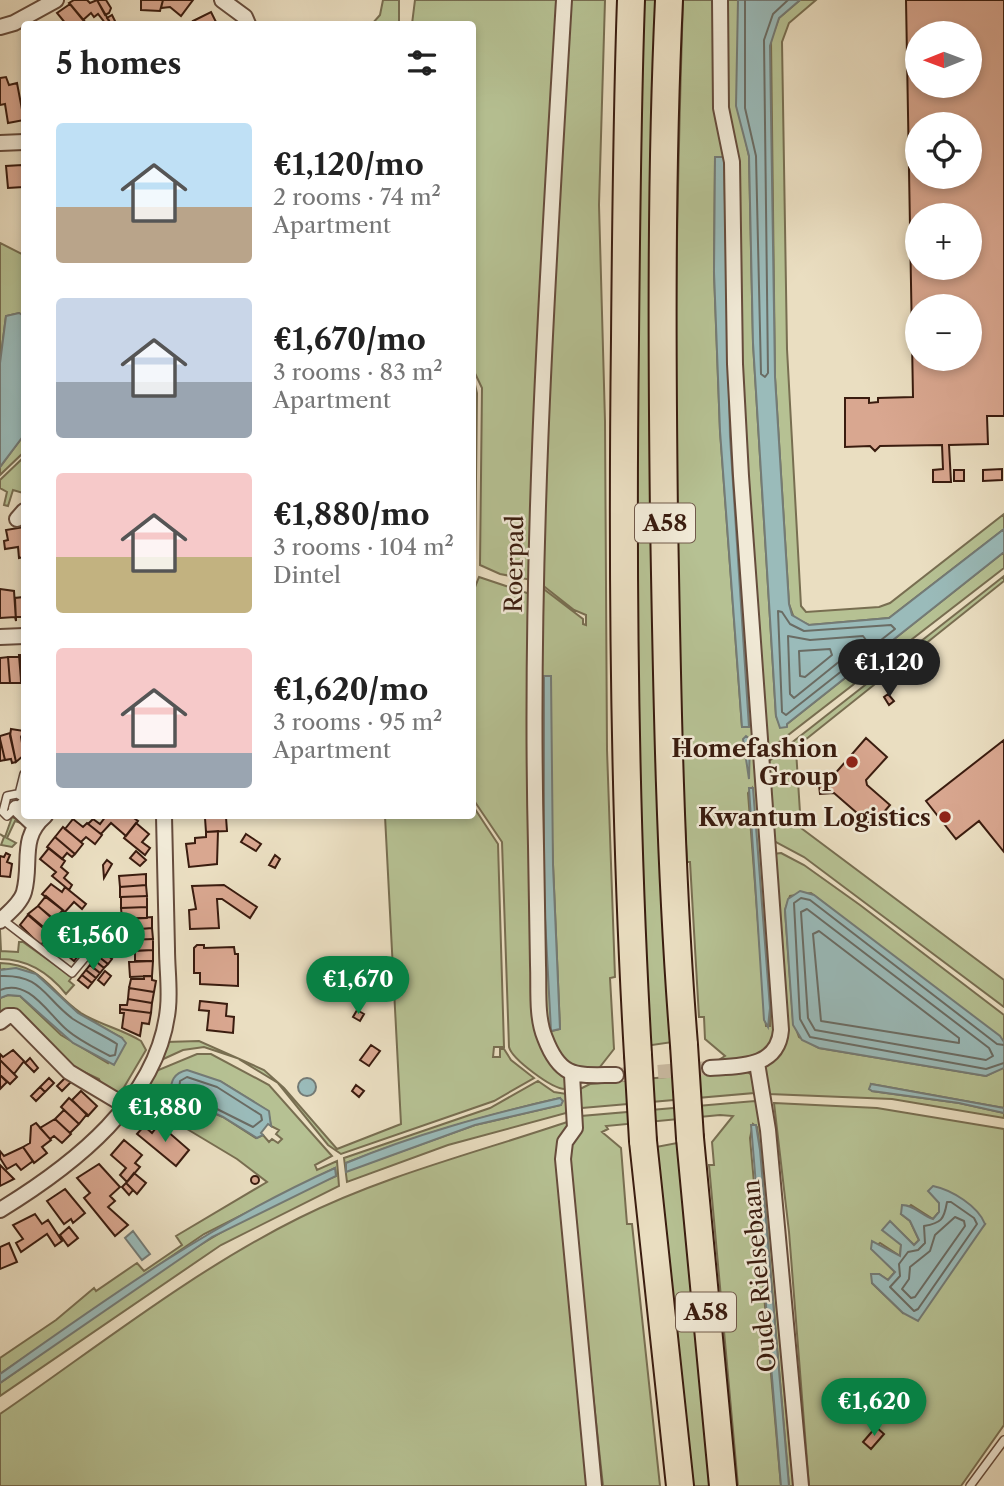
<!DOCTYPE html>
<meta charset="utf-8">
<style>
:root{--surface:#fff;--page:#f6f6f6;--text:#222;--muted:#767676;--accent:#0b8043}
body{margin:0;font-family:"Libre Caslon Text",serif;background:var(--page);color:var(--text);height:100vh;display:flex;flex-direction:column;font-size:26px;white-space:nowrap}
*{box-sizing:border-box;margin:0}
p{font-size:23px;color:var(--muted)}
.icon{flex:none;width:38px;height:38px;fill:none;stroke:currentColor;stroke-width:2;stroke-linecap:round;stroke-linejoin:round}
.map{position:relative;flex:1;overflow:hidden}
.side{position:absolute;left:21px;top:21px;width:455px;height:798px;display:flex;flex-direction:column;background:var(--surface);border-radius:7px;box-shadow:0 4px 10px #0003}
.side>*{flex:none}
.needle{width:46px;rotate:269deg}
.fabs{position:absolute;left:905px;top:21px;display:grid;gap:14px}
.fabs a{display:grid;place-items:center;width:77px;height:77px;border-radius:50%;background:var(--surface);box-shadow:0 4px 10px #0003;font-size:35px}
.price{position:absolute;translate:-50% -60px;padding:0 16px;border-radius:24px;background:var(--accent);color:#fff;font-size:23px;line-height:46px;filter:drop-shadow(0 2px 4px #0008)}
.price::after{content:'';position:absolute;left:50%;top:42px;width:21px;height:16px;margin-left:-10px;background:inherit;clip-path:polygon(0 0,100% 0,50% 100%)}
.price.current{background:#222;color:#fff}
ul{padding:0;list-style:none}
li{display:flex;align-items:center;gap:21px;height:175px;padding:0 35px}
li span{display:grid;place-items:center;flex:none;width:196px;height:140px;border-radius:7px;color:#555}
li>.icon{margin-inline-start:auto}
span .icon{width:84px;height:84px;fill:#fffc;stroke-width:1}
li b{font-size:30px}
h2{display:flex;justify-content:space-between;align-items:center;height:84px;padding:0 35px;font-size:30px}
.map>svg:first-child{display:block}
</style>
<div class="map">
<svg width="1004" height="1486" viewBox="0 0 1004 1486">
<rect width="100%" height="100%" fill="#eadec1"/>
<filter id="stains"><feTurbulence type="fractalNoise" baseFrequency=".00286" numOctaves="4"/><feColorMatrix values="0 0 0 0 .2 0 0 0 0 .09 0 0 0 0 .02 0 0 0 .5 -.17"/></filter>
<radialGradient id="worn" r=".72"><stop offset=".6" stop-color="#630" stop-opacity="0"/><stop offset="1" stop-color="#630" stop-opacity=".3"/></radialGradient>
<path fill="#b6c193" stroke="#786e51" stroke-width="2" fill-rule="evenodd" d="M383 0H399V24H372L380 15Z
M415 0H561L532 580 500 574 480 565 482 388 472 367V24H412Z
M569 0H605L599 205 605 421 607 750 615 977 610 978 614 1049 600 1067 605 1070 595 1075 563 1062 548 1035 542 977 541 587 583 619V624L586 625V615L574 610 541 584 544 447ZM545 676 560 1029 552 1031 544 899Z
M644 0H660L673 1042 652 1045 649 1044C633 697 632 348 644 0Z
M683 0H716L777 1032 761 1058 717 1061 725 1056 705 1039 704 1017H699L690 862H687C670 575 674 287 683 0ZM715 158H724L730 437 749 727H742L720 431 714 272ZM752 788 770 1008V1026H766L748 793Z
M723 0H738V106L749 156 753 343 776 716 779 723 787 724 1004 552V568L770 749 764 746 727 125Z
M800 0H816L789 23 782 42 787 349 801 606 806 612 879 607 890 603 1004 514V529L889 618 809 625 794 618 789 604 775 377 771 40 779 18Z
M0 243 24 255V316L19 313 6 316 0 363Z
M473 376 477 393 475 562 472 560Z
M24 435V452L0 475V467Z
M24 457 23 493 13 490 8 506 4 505 7 492 0 488V480Z
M1004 576V581L795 748 790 744Z
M479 577 530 594 539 1039 546 1057 566 1078 565 1089C552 1089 512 1059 509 1047L502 842 473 799 472 595Z
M784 749 796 750 801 828 1004 980V1007L804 857 770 839 768 762Z
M473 806 498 844 504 1047H494L493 1057H500V1049H504L511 1060 534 1078 494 1101 341 1154 328 1145 278 1083 237 1058 204 1047 183 1050 159 1061 166 1042 199 1041 264 1070 284 1088 337 1149 401 1124 385 816H472Z
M12 817 24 822V824L15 821 7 838 16 843 12 847 1 845 4 837 0 834 5 837Z
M781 853 804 865 860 905 1004 1015V1042L811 893 790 896 785 910 793 1020 799 1037 819 1048 986 1076 1004 1067V1108L871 1084 872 1091 959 1103 1004 1113V1118L892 1099 769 1094 764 1067 777 1054 773 854Z
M0 930 1 951 18 952 19 942H23L72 977 69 981 74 985 66 994C49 973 28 959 0 959Z
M0 963C43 964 50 992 81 1013 100 1025 122 1029 141 1041L146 1050 120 1094 102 1087 99 1079 71 1066 17 1012 0 1016V998L8 995 20 996 61 1035 108 1063 122 1038C82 1016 45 991 4 969L0 970Z
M197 1054H211L269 1085 332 1156 315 1165 317 1170 337 1161 339 1186 221 1245 0 1396V1383C108 1308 212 1224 336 1176L335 1168 204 1234 0 1374V1358L56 1320 94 1288 96 1291 137 1263 144 1271 182 1245 176 1236 267 1182 237 1159 137 1099 156 1071ZM220 1081 268 1111 271 1126 279 1130 276 1134 282 1139 278 1143 272 1139 269 1142 263 1135 256 1138 223 1117 171 1094Z
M744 1070 752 1075 754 1093 582 1108 578 1106 580 1089 590 1084Z
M538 1081 554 1092 567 1094 566 1113 448 1145 347 1182 344 1158 490 1108ZM560 1098 561 1105 475 1125 347 1171 346 1163C416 1135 486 1115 560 1098Z
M755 1101 759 1104 797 1486H789L760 1150 757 1127 753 1124 750 1138 781 1486H738L709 1165H714L712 1142 733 1116 720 1115 606 1126 608 1129 602 1132 621 1148 627 1224H632L660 1486H603L588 1348 602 1486H598L566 1161 581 1116Z
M774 1103 877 1108 1004 1129V1425L961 1486H809L789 1232ZM939 1203 985 1224 903 1313 872 1283V1274H879L888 1280 895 1272 872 1249 880 1243 900 1256 901 1245 890 1222 914 1245 919 1240 910 1221 901 1214 911 1205 933 1219 939 1212Z
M570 1121V1130L561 1143 589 1486H0V1414C96 1348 194 1270 299 1218 385 1175 479 1152 570 1121Z
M677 1143 681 1145 712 1486H693L656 1147Z"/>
<path fill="#9abbba" stroke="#747b76" stroke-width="2" d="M738 0H800L779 18 770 46 775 377 789 604 792 615 809 625 889 618 1004 529V552L787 724V727L780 728 776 716 753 343 749 156 736 106Z
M715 157H724L730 437 749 727H742L720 431 714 272Z
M19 313 24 316V435L0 467V363L6 316Z
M544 676H551L553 865 560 1029 551 1031 544 899Z
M746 736 750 739 749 779 743 739Z
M749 788H753L770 1008 768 1027 764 1020Z
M800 891 814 895 1000 1036 1004 1042V1068L986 1076 819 1048 802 1040 793 1025 785 910 788 899Z
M16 968 36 974 78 1013 122 1038 126 1043 114 1065 73 1043 20 996 8 995 0 998V970Z
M187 1070 220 1081 269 1111 271 1126 268 1124 261 1133 263 1135 257 1138 223 1117 171 1094C170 1081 174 1073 187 1070Z
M298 1087a9 9 0 1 1 18 0a9 9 0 1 1-18 0Z
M871 1084 1004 1108V1113L959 1103 872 1091 869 1089Z
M560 1098 563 1101 561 1105 475 1125 346 1172V1163C416 1134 486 1115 560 1098Z
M751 1125H756L760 1150 789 1486H781Z
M335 1168 336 1176 212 1237 0 1383V1374C110 1296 212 1223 335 1168Z
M933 1186C952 1190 978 1206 985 1224L918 1321 903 1313 872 1283 871 1274H879L888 1280 895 1272 871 1249 872 1241 900 1256 901 1245 882 1230 890 1221 914 1245 919 1240 910 1221 901 1214 902 1205C914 1205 921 1215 933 1219L939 1212V1203L928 1191Z
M133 1231 150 1254 142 1260 125 1238Z"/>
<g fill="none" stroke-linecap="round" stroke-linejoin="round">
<path stroke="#6a6c64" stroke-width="2" d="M745 0V108L756 156 761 374 765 377 768 373 764 40 773 14 788 0
M778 611 782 612 790 624 804 631 891 625 895 629 786 715 782 712Z
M788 636 810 640 863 636 866 640 794 698 790 694Z
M830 649 832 655 805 677 800 676 799 651Z
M807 909 989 1048 993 1056 986 1060 815 1030 808 1018 801 912Z
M819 931 959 1038V1043L821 1021 813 934Z
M0 976C42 974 44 998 73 1019 87 1028 103 1035 117 1044L115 1055 110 1056C95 1048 80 1041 67 1030 48 1014 29 978 0 990
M1004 1045 997 1044 810 900 801 898 794 903 800 1019 810 1037 986 1069 1004 1063
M187 1077 217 1087 261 1115 262 1120 253 1127 179 1090 180 1081Z
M947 1202H951L974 1218 977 1224 918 1309 914 1311 890 1287 900 1276 899 1264 908 1252 918 1250 925 1243 924 1226C941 1223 944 1220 947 1202Z
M955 1217 964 1221 965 1226 915 1297 911 1298 902 1289 909 1279 910 1267 930 1251 935 1235Z"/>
</g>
<path fill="#d9a790" stroke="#3a1c0f" stroke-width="2" fill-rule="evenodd" d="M74 0H87L90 3 97 0 111 24H106L98 14 94 17 91 13 83 20 69 3Z
M97 0H106L111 8 109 13 105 15Z
M141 0H163L160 11 141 10Z
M163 0H193L181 16 170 7 161 8Z
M906 0H1004V416H987L988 444 949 445 951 482H933V470L943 469 942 445 880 446 875 451 870 446 845 447V398H869V403L878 402V398L913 397ZM917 33H970V86H917ZM917 124H970V177H917ZM917 215H970V268H917ZM917 306H970V359H917Z
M70 4 86 23 84 24H66L57 13Z
M211 12 217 24H195L193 21Z
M112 15 116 23 111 24 107 18Z
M6 77 9 85 17 83 24 120 8 123 5 104 0 105V78Z
M22 165 24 170 23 187 8 188 6 166Z
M1002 469V480L983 481V470Z
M954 470H964V481H954Z
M24 527V557L19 558 18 547 5 549 4 541 8 540 6 530Z
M0 589 14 591 16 621 15 617 0 618Z
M23 593H24V622V617H16V621L15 598 23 597Z
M19 655H24V680H21Z
M8 657H20L21 683H10Z
M8 657 10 683H0V658Z
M888 694 894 701 889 705 884 697Z
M11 729 24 731 21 737 24 755 16 762 10 736Z
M10 733 16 762 12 763 11 759 5 760 0 739V736Z
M866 738 887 757 866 780 867 785 890 805 872 826 834 793 820 794 818 777 823 773 833 776Z
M0 739 5 760 0 761Z
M1004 740V852L979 821 956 839 926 801Z
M106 816H131L138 821 126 836 111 823 101 834 88 824 93 819 100 824Z
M226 817 227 831 206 832 205 818Z
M73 819 83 827 87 823 102 835 95 844 86 837 81 842 65 829Z
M136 823 149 834 142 842 150 848 145 855 124 838Z
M63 827 83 844 75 854 55 837Z
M218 831 217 864 189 867 186 844 195 843V838L206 837V832Z
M246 834 261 844 256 851 241 842Z
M55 837 75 854 72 857 67 853 62 859 47 847Z
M49 848 65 861 61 867 68 873 64 878 72 885 69 890 52 876 56 872 40 859Z
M136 851 146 860 140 866 130 858Z
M6 853 10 855 7 862 12 864 10 877 0 876V856L4 857Z
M275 855 280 859 275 868 269 865Z
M107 860 112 864 104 878 103 865Z
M146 874V885L120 887 119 876Z
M51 884 62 892 65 887 86 904 82 909 74 902 65 912 42 894Z
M146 885 147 896 120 897V887Z
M224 885 257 907 250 918 222 899H217L219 928 190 929 189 910 196 909 192 886Z
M46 896 63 910 54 920 38 906Z
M147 896V907L121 908V897Z
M38 906 62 926 54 936 28 914Z
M147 907V918L122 919 121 908Z
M28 915 49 933 48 939 40 945 20 925Z
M152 917V928L128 930 127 919Z
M96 923 101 927 93 936 88 932Z
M101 927 106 931 98 941 93 936Z
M152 928 153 939 128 940V930Z
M82 931 86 935 81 941 86 946 83 951 73 943Z
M106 931 111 935 103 944 98 941Z
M153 939V950L128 951V940Z
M70 940 83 951 78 956 66 945Z
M66 945 78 956 74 961 61 950Z
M197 945H204V948L234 947 235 954H238V986L200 984V973H194V948Z
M153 950V961H135V951Z
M102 951 112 959 108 964 98 956Z
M98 956 108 964 104 968 94 960Z
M94 960 104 968 100 973 90 965Z
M153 961 152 976 130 977 129 962Z
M90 965 100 973 96 978 86 970Z
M86 970 96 978 92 983 82 975Z
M105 971 111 976 104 985 98 980Z
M82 975 92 983 88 988 78 980Z
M144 976H152V980L156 981 154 992 129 988 131 979H144Z
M324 976 330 981 320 992 314 986Z
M129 988 154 992 152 1003 128 999Z
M128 999 152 1003 151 1013 120 1009V1005H127Z
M200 1001 227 1004 226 1016 234 1017 233 1033 207 1030 209 1011 199 1010Z
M120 1009 151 1013 149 1024 142 1023 140 1036 122 1028 124 1013H120Z
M357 1010 364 1014 360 1021 353 1017Z
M371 1045 380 1051 369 1066 360 1060Z
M13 1050 24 1061 14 1074 0 1060V1054L3 1057Z
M30 1058 38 1068 34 1072 25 1063Z
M0 1060 17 1077 10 1084 0 1075Z
M0 1075 7 1082 0 1089Z
M66 1077 71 1082 62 1091 57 1086Z
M49 1078 54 1083 45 1092 40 1087Z
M356 1085 364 1091 359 1097 352 1091Z
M40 1087 45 1092 36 1101 31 1096Z
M81 1091 97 1106 88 1116 72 1100Z
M69 1098 87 1114 79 1124 61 1107Z
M64 1110 79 1124 70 1133 55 1119Z
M55 1119 71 1134 62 1143 54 1136 50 1139 40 1128Z
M36 1123 51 1140 42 1147 47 1153 34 1163 23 1147 30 1143 31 1126Z
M159 1124 189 1150 176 1166 137 1134 144 1126 152 1133Z
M124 1140 142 1155 135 1163 140 1167 127 1182 120 1175 126 1168 111 1155Z
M23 1147 33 1161 21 1170 16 1164 7 1169 0 1158V1151L4 1156Z
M99 1164 120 1187 110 1196 115 1201 108 1207 128 1225 115 1236 84 1198 90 1193 77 1178Z
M0 1165 14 1179 0 1186Z
M134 1173 146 1183 137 1194 126 1183Z
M251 1180a4 4 0 1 1 8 0a4 4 0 1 1-8 0Z
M126 1183 133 1190 129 1195 122 1187Z
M65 1189 85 1213 73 1223 71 1219 64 1224 47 1201Z
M35 1214 42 1224 48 1220 62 1241 55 1246 47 1234 21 1252 16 1243 23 1239 13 1225Z
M69 1227 78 1238 68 1246 60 1235Z
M9 1243 17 1262 0 1269V1247Z
M876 1427 884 1434 871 1449 863 1442Z"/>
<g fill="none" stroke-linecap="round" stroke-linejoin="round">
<path stroke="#c7b79d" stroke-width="14" stroke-dasharray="14 7" stroke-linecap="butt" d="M616 1075 710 1068"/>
<g stroke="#664c3c" stroke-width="10">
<path id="lane" d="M19 794 24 774
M24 798 17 794 7 796 3 812 7 816 24 800
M3 920 72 973 97 943
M970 1486 1004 1440"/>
</g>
<g stroke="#664c3c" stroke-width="18">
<path id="street" d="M222 0 245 17 248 24
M564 0C547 281 529 564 536 846 537 886 537 925 538 965 539 988 536 1017 545 1038 561 1080 577 1075 616 1075
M0 27 14 23 56 0
M0 143 24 142
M17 519 24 511
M0 637 24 636
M16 808 34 825
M0 921C8 913 21 903 24 892 32 863 19 838 45 816
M0 1022 8 1016H14L69 1072 126 1106
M757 1063 768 1130 801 1486
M710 1068C739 1066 778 1068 781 1030L741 476 735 364 732 162 721 108 720 0
M572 1075 575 1128 565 1142 563 1159 594 1486
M0 1210C72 1166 159 1100 168 1008 170 989 167 968 167 949 166 904 165 860 164 816"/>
</g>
<g stroke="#3a1c0f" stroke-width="30">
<path id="highway" d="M631 0C627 113 626 226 625 339 622 578 624 816 638 1055
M669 0C661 172 662 345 664 517 667 693 670 870 684 1045
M690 1138 723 1486
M643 1141 680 1486"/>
</g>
<use href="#lane" stroke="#f1ead7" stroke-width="7"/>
<use href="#street" stroke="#f1ead7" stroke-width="14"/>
<use href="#highway" stroke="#eadec1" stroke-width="26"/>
<g stroke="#3a1c0f" stroke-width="30" stroke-linecap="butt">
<path id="highway-bridge" d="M684 1045 690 1138
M638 1055 643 1141"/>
</g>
<use href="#highway-bridge" stroke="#eadec1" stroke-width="26"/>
</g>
<g fill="#8f2418" stroke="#f1ead7" stroke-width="2.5">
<circle cx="852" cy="762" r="7"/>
<circle cx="945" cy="817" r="7"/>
</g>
<g text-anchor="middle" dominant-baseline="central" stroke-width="5" stroke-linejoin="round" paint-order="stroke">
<g fill="#f1ead7" stroke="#715a4b" stroke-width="2">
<rect x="635" y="503.5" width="60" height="39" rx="5"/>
<rect x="676" y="1292.5" width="60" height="39" rx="5"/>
</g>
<g font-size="23" font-weight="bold" fill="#3a1c0f">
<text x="665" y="523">A58</text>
<text x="706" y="1312">A58</text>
</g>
<g font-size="24" fill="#3a1c0f" stroke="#f1ead7">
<text transform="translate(514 564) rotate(-89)">Roerpad</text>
<text transform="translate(759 1276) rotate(-95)">Oude Rielsebaan</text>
</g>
<g font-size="24" font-weight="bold" fill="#3a1c0f" stroke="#f1ead7" text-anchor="end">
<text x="838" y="748">Homefashion<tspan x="838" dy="28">Group</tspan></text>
<text x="931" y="817">Kwantum Logistics</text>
</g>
</g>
<rect width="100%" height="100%" filter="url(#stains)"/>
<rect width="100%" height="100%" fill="url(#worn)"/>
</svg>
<div class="fabs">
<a><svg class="needle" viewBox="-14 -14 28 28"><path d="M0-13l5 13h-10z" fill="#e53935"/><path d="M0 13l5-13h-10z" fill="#767676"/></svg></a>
<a><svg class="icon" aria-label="locate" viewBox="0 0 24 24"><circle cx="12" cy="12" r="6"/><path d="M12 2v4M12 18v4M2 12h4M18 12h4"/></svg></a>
<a>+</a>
<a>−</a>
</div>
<b class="price current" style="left:889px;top:699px">€1,120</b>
<b class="price" style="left:93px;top:972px">€1,560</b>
<b class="price" style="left:358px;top:1016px">€1,670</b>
<b class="price" style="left:165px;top:1144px">€1,880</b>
<b class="price" style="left:874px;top:1438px">€1,620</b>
<section class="side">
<h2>5 homes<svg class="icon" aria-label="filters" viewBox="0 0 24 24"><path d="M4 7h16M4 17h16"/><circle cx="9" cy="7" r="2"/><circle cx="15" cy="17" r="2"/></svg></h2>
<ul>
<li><span style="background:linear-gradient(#bfe0f5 60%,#b9a48a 0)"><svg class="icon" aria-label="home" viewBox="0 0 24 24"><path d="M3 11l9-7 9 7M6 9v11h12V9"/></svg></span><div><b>€1,120/mo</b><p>2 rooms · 74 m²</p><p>Apartment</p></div></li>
<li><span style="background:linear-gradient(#c9d6e8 60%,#9aa5b1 0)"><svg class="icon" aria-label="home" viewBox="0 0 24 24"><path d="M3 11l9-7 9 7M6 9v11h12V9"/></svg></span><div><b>€1,670/mo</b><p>3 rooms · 83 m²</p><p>Apartment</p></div></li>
<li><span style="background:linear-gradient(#f6c9c9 60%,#c2b280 0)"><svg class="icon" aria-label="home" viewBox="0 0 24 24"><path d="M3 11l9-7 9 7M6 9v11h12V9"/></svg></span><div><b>€1,880/mo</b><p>3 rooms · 104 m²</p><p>Dintel</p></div></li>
<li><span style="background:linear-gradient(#f6c9c9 75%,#9aa5b1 0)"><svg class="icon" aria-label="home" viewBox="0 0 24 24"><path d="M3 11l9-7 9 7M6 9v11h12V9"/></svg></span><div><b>€1,620/mo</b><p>3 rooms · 95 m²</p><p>Apartment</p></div></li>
</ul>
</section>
</div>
